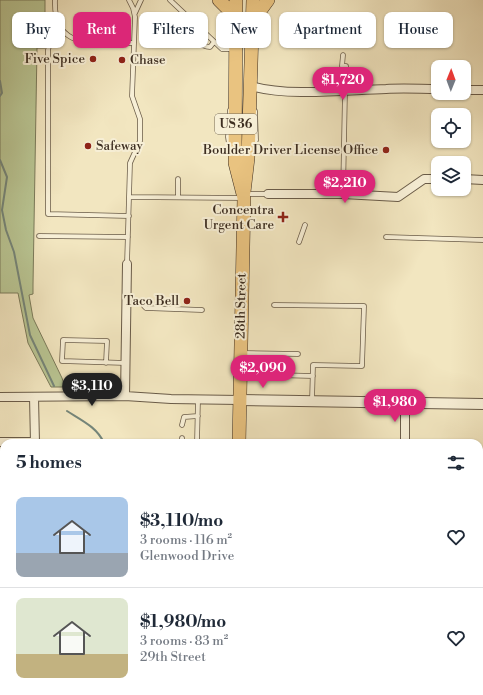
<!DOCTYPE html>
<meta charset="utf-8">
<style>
:root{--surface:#fff;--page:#f2f2f3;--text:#1f2937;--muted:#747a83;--line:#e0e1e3;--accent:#db2777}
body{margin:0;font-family:"Libre Bodoni",serif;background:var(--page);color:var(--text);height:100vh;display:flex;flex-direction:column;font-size:15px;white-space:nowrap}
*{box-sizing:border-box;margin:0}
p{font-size:13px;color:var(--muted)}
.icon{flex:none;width:22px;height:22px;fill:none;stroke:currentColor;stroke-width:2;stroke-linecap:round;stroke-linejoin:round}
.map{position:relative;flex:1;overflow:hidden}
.side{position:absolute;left:0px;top:439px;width:483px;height:256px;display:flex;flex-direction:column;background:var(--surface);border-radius:12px 12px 0 0;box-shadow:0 1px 3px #0004}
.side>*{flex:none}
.guide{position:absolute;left:12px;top:12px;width:459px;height:36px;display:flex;gap:8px}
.needle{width:26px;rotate:1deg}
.fabs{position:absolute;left:431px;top:60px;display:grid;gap:8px}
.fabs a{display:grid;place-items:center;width:40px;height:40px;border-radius:8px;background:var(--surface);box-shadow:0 1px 3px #0004;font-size:20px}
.price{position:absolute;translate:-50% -34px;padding:0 9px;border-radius:14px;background:var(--accent);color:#fff;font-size:13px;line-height:26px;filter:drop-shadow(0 1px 2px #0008)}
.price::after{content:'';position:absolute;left:50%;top:24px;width:12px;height:9px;margin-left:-6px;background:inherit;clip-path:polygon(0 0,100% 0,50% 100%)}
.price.on{background:#222;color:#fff}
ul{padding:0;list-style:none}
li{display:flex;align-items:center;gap:12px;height:100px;padding:0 16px}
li+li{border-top:1px solid var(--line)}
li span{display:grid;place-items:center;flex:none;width:112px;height:80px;border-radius:8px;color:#555}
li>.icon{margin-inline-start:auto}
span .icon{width:48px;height:48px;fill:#fffc;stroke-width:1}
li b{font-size:17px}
h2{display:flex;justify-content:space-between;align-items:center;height:48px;padding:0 16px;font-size:17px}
.tag{padding:0 14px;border-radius:8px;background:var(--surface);box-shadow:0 1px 3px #0004;font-size:14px;line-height:36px}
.tag.on{background:var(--accent);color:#fff}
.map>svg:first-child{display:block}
</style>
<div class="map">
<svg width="483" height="695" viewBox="0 0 483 695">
<rect width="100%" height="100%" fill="#f2e6c0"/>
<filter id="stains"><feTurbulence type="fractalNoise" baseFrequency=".005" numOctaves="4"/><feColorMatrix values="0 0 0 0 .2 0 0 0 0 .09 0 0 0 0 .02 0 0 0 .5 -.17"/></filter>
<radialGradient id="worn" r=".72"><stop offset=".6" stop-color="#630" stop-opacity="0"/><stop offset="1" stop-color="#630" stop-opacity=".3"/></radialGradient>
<path fill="#b9c593" stroke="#7b7a5a" d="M0 0H45V16L49 27 45 43 46 45 45 48H37L33 285V294L29 295 33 318 62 378 65 387H51L28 343 18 293H0Z"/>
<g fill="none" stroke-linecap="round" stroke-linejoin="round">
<path stroke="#758579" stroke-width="2" d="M0 81 2 93 0 96
M0 160 7 177 2 210 6 230 14 252 30 335 54 386
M67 411C81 420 97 427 104 443
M111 695V691"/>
<g stroke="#6a5c49" stroke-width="5.5">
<path id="service" d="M55 0C53 52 95 41 133 43
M170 0 222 49H234
M135 13 141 0
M187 16 183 21V25C189 33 199 47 210 47L214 42
M57 24 52 35 48 50V214L129 216
M343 55 342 66H346V91
M230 110 228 137 230 151
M252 151 256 140 255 111
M246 194H268
M343 194 345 91
M129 197 243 198
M178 197V179
M39 236 128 237
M386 237 483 240
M299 242 305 225
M127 264 130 163 140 141V119L132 96 135 17 133 8 129 0
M274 305 364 306 362 366 313 365 312 401
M144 306 146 308 202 310
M243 353 298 354
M275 354V375L313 376
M106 363 107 341 63 340 62 361 126 363
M182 425 184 417 198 416
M182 438V443
M197 443 198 399
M139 691V695
M11 695V691
M89 695V691
M159 695V691"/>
</g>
<g stroke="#6a5c49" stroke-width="10">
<path id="minor" d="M251 86C288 97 347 90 386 89 403 88 421 89 438 89
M464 90H483
M464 179 483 180
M268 194H343L398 197 424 179H438
M125 396 127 264
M0 397 125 396 171 399 240 400
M34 397 35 443
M0 442H35
M405 443V403
M0 561H4
M438 695V691"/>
</g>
<g stroke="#6a5c49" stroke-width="12">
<path id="tertiary" d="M240 400 483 404"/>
</g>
<g stroke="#3d2e21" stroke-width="14">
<path id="trunk" d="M219 0 230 11 235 23
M236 0 235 163 244 198 239 443
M252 22 268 0
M244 192 248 158 253 0
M236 695V691"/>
</g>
<use href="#service" stroke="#f7efd6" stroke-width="4"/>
<use href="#minor" stroke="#f7efd6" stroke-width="8"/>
<use href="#tertiary" stroke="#f7efd6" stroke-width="10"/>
<use href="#trunk" stroke="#e9c380" stroke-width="13"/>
</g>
<g fill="#8f2418" stroke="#f7efd6" stroke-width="1.5">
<circle cx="93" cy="59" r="4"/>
<circle cx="122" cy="60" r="4"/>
<circle cx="88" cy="146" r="4"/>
<circle cx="386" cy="150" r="4"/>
<path d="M281 211h4v4h4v4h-4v4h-4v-4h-4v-4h4z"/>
<circle cx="187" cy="301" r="4"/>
</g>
<g text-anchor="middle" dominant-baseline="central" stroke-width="4" stroke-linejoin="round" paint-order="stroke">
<rect fill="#f7efd6" stroke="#756857" stroke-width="1" x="215" y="114" width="42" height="20" rx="3"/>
<g font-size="12" font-weight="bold" fill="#3d2e21">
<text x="236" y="124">US 36</text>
</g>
<g font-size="13" fill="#3d2e21" stroke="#f7efd6" text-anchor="end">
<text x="85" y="59">Five Spice</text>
<text x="130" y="60" text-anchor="start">Chase</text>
<text x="96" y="146" text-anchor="start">Safeway</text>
<text x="378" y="150">Boulder Driver License Office</text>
<text x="274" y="210">Concentra<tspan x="274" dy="15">Urgent Care</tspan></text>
<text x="179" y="301">Taco Bell</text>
</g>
<g font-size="13" fill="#3d2e21" stroke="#f7efd6">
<text transform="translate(241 306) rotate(-89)">28th Street</text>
</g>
</g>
<rect width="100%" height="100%" filter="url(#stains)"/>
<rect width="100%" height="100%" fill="url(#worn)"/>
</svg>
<div class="fabs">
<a><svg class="needle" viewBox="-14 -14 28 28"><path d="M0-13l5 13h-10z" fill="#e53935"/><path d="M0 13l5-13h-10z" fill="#747a83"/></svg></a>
<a><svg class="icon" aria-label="locate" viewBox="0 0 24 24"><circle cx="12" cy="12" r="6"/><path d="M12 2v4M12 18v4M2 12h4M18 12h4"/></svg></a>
<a><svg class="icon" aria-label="layers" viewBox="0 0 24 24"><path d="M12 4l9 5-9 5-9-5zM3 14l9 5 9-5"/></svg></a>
</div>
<b class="price" style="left:343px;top:101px">$1,720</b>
<b class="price" style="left:345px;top:204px">$2,210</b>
<b class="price" style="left:263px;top:389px">$2,090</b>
<b class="price on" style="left:92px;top:407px">$3,110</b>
<b class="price" style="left:395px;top:423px">$1,980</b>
<div class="guide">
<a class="tag">Buy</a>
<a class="tag on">Rent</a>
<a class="tag">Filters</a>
<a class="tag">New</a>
<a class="tag">Apartment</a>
<a class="tag">House</a>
</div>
<section class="side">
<h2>5 homes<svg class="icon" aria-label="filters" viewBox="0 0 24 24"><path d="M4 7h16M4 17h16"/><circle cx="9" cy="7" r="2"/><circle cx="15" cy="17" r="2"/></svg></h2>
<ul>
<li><span style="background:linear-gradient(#a9c7e8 70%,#9aa5b1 0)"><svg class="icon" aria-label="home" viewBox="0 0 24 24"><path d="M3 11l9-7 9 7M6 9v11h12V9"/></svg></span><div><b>$3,110/mo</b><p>3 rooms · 116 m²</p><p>Glenwood Drive</p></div><svg class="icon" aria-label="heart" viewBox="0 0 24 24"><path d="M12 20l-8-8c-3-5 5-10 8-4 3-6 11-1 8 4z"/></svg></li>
<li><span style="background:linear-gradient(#dfe7d0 70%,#c2b280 0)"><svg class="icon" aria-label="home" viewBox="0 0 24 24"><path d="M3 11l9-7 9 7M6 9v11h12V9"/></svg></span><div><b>$1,980/mo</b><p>3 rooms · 83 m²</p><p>29th Street</p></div><svg class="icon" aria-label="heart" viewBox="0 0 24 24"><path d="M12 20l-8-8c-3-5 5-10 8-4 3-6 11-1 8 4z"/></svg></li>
</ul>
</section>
</div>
